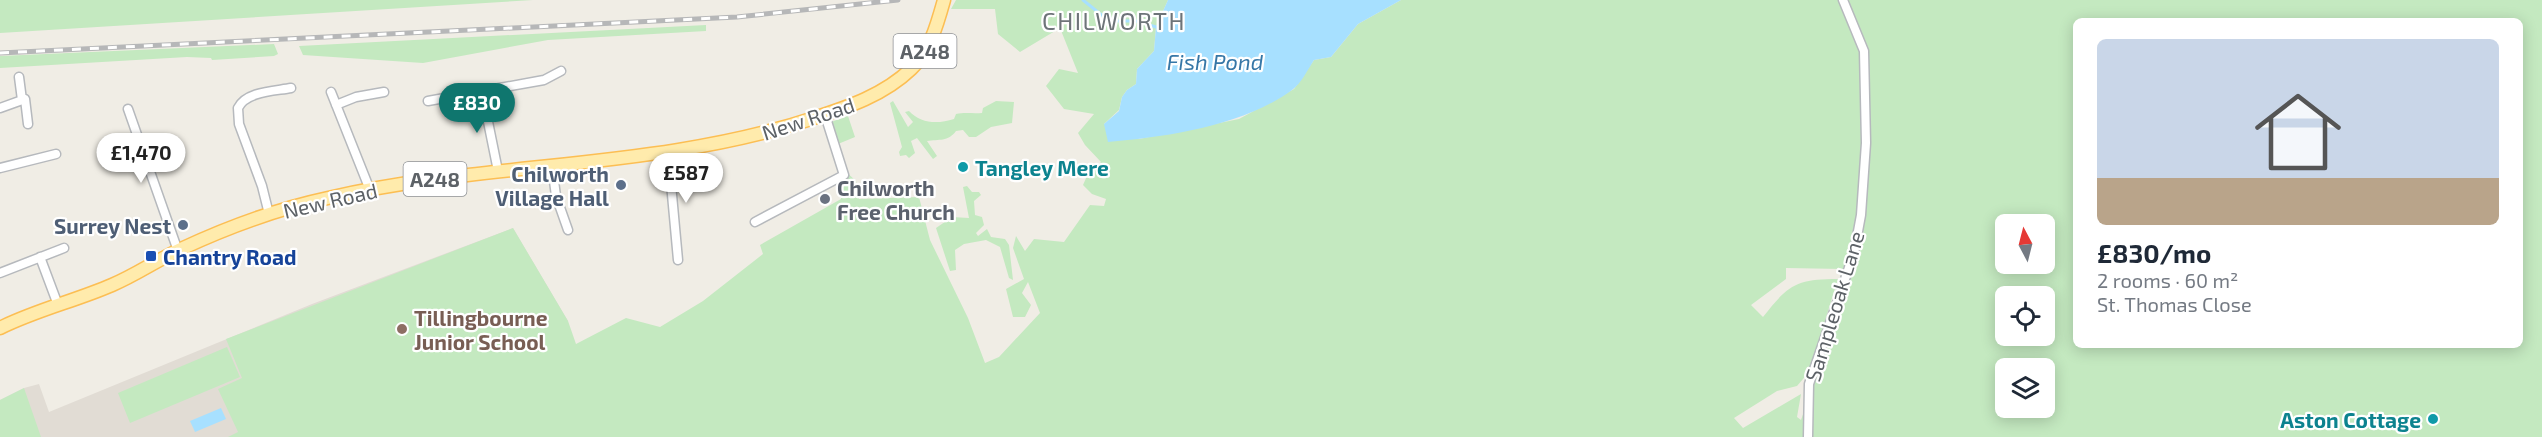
<!DOCTYPE html>
<meta charset="utf-8">
<style>
:root{--surface:#fff;--page:#f6f6f7;--text:#1f2937;--muted:#747a83;--accent:#0f766e}
body{margin:0;font-family:"Exo 2",sans-serif;background:var(--page);color:var(--text);height:100vh;display:flex;flex-direction:column;font-size:22px;white-space:nowrap}
*{box-sizing:border-box;margin:0}
p{font-size:20px;color:var(--muted)}
.icon{flex:none;width:33px;height:33px;fill:none;stroke:currentColor;stroke-width:2;stroke-linecap:round;stroke-linejoin:round}
.map{position:relative;flex:1;overflow:hidden}
.side{position:absolute;left:2073px;top:18px;width:450px;height:330px;display:flex;flex-direction:column;background:var(--surface);border-radius:9px;box-shadow:0 3px 15px #0003}
.side>*{flex:none}
.needle{width:39px;rotate:353deg}
.controls{position:absolute;left:1995px;top:214px;display:grid;gap:12px}
.controls a{display:grid;place-items:center;width:60px;height:60px;border-radius:9px;background:var(--surface);box-shadow:0 3px 15px #0003;font-size:30px}
.price{position:absolute;translate:-50% -51px;padding:0 14px;border-radius:21px;background:#fff;color:#222;font-size:20px;line-height:39px;filter:drop-shadow(0 2px 3px #0008)}
.price::after{content:'';position:absolute;left:50%;top:36px;width:18px;height:14px;margin-left:-9px;background:inherit;clip-path:polygon(0 0,100% 0,50% 100%)}
.price.active{background:var(--accent);color:#fff}
ul{padding:0;list-style:none}
li{display:grid;align-content:center;gap:12px;height:318px;padding:0 24px}
li span{display:grid;place-items:center;height:186px;border-radius:9px;color:#555}
li>.icon{margin-inline-start:auto}
span .icon{width:108px;height:108px;fill:#fffc;stroke-width:1}
li b{font-size:26px}
.map>svg:first-child{display:block}
</style>
<div class="map">
<svg width="2542" height="437" viewBox="0 0 2542 437">
<rect width="100%" height="100%" fill="#f0ede5"/>
<path fill="#e1dcd4" d="M513 228 568 321 538 337 240 437H0V400L24 388 39 384 49 412 312 304Z"/>
<path fill="#c4e9c0" fill-rule="evenodd" d="M0 0H533L0 33Z
M956 0H1168L1156 27 1154 51 1137 69 1136 84 1127 90 1122 97 1119 110 1104 124 1139 139 1239 119 1294 89 1314 60 1331 57 1358 24 1401 0H2542V437H228L238 432 218 389 242 378 226 339 513 228 568 321 576 344 626 318 660 327 703 301 763 254 760 245 841 199 840 186 844 170 856 181 859 199 919 197 930 240 968 318 985 363 999 357 1040 313 1028 282 1022 293 1031 305 1025 317H1013L1006 289 1024 279 1013 248 1016 236 1025 251 1034 239 1064 242 1090 205 1104 206 1106 199 1092 194 1083 185 1087 176 1101 162 1085 145 1078 133 1094 114 1064 109 1046 86 1059 69 1078 73 1060 28 1020 52 998 34 995 9H951ZM2076 21H2520V345H2076ZM1859 201 1867 205 1859 255 1801 420 1797 417 1801 394 1743 428 1734 418 1777 391 1797 386 1809 372 1838 279C1796 279 1788 285 1763 317L1751 305 1786 279V268L1843 269 1852 247ZM2006 225H2044V264H2006ZM2006 297H2044V336H2006ZM2006 369H2044V408H2006Z
M706 25V31L548 40 423 63 303 55 299 46Z
M274 44 278 54 274 56 212 60 211 58 187 57 0 68V56Z
M893 101 908 127 913 122 905 112 909 111C921 124 938 124 954 119L956 114C966 112 972 114 982 113L983 108 996 101 1014 102 1012 123 991 127 976 137H969L963 130 956 131C948 142 939 139 927 141L937 156 933 159 917 138 911 141 915 153 909 158 906 155 900 156 899 152 902 147 890 103Z
M848 116 855 137 838 144 831 122Z
M967 186 972 192H979L981 195 974 201 975 215 982 217 984 225 976 233 978 236 987 229 991 237 1005 239 1009 245 1013 280 1009 278 1000 247 986 240 964 244 955 250 956 270 950 271 936 228 952 217 969 218 963 187Z
M227 347 240 377 130 423 118 393Z
M24 388 41 437H0V400Z"/>
<path fill="#a7e0ff" d="M1168 0H1401L1358 24 1331 57 1314 60C1308 69 1301 84 1292 90 1243 126 1167 137 1108 142L1104 124 1119 111 1122 97 1127 90 1136 84 1137 69 1154 51 1156 27Z
M221 408 226 419 195 432 190 421Z"/>
<g fill="none" stroke-linecap="round" stroke-linejoin="round">
<path stroke="#a7e0ff" stroke-width="3" d="M1083 0 1104 17 1117 21H1136L1156 27"/>
<g stroke="#b6b9bd" stroke-width="11">
<path id="minor" d="M19 77 22 100
M331 92 370 190
M482 92 498 171
M428 101 544 80 561 71
M336 105 356 97 384 92
M0 108 25 99 28 124
M128 109 178 251
M668 151 678 260
M552 166 556 196 568 230
M0 168 56 154
M269 214 262 186 239 124 238 108C246 91 276 91 291 88
M755 222 844 175 825 115
M40 257 58 305
M0 273 64 248
M1808 437 1809 384 1854 253 1861 215 1866 143 1864 51 1843 0"/>
</g>
<g stroke="#fcbe53" stroke-width="15">
<path id="primary" d="M0 328C36 310 75 301 112 285 136 275 157 260 181 249 228 227 277 209 328 198 488 161 657 170 814 118 848 107 884 95 911 69 930 51 937 25 944 0"/>
</g>
<use href="#minor" stroke="#fff" stroke-width="8"/>
<use href="#primary" stroke="#ffebac" stroke-width="12"/>
<g stroke="#b6b7b8" stroke-width="5">
<path id="rail" d="M0 53 737 17 898 0"/>
</g>
<use href="#rail" stroke="#fff" stroke-width="3" stroke-dasharray="9" stroke-linecap="butt"/>
</g>
<g fill="#0f9aa8" stroke="#fff" stroke-width="2">
<circle cx="963" cy="167" r="6"/>
<circle cx="2433" cy="419" r="6"/>
</g>
<g fill="#5c6f8a" stroke="#fff" stroke-width="2">
<circle cx="621" cy="185" r="6"/>
<circle cx="183" cy="225" r="6"/>
</g>
<circle fill="#6b7280" stroke="#fff" stroke-width="2" cx="825" cy="199" r="6"/>
<rect fill="#1a4fb4" stroke="#fff" stroke-width="2" x="145" y="250" width="12" height="12" rx="3"/>
<circle fill="#8d6e63" stroke="#fff" stroke-width="2" cx="402" cy="329" r="6"/>
<g text-anchor="middle" dominant-baseline="central" stroke-width="4.5" stroke-linejoin="round" paint-order="stroke">
<g fill="#fff" stroke="#8e9195" stroke-width="1.5">
<rect x="893.5" y="34" width="63" height="34" rx="4.5"/>
<rect x="403.5" y="162" width="63" height="34" rx="4.5"/>
</g>
<g font-size="20" font-weight="bold" fill="#5d6267">
<text x="925" y="51">A248</text>
<text x="435" y="179">A248</text>
</g>
<g font-size="21" fill="#5d6267" stroke="#fff">
<text transform="translate(808 118) rotate(-18)">New Road</text>
<text transform="translate(330 200) rotate(-13)">New Road</text>
<text transform="translate(1834 306) rotate(-73)">Sampleoak Lane</text>
</g>
<g font-size="21" font-weight="bold" fill="#0d838f" stroke="#fff" text-anchor="start">
<text x="975" y="167">Tangley Mere</text>
<text x="2421" y="419" text-anchor="end">Aston Cottage</text>
</g>
<g font-size="21" font-weight="bold" fill="#4e5e75" stroke="#fff" text-anchor="end">
<text x="609" y="173">Chilworth<tspan x="609" dy="24">Village Hall</tspan></text>
<text x="171" y="225">Surrey Nest</text>
</g>
<g font-size="21" font-weight="bold" fill="#5b616d" stroke="#fff" text-anchor="start">
<text x="837" y="187">Chilworth<tspan x="837" dy="24">Free Church</tspan></text>
</g>
<g font-size="21" font-weight="bold" fill="#164399" stroke="#fff" text-anchor="start">
<text x="163" y="256">Chantry Road</text>
</g>
<g font-size="21" font-weight="bold" fill="#785e54" stroke="#fff" text-anchor="start">
<text x="414" y="317">Tillingbourne<tspan x="414" dy="24">Junior School</tspan></text>
</g>
<g font-size="22" font-style="italic" fill="#3677a7" stroke="#fff">
<text x="1215" y="61">Fish Pond</text>
</g>
<g font-size="24" letter-spacing="1.5" fill="#6e7479" stroke="#fff">
<text x="1114" y="20">CHILWORTH</text>
</g>
</g>
</svg>
<div class="controls">
<a><svg class="needle" viewBox="-14 -14 28 28"><path d="M0-13l5 13h-10z" fill="#e53935"/><path d="M0 13l5-13h-10z" fill="#747a83"/></svg></a>
<a><svg class="icon" aria-label="locate" viewBox="0 0 24 24"><circle cx="12" cy="12" r="6"/><path d="M12 2v4M12 18v4M2 12h4M18 12h4"/></svg></a>
<a><svg class="icon" aria-label="layers" viewBox="0 0 24 24"><path d="M12 4l9 5-9 5-9-5zM3 14l9 5 9-5"/></svg></a>
</div>
<b class="price active" style="left:477px;top:134px">£830</b>
<b class="price" style="left:141px;top:184px">£1,470</b>
<b class="price" style="left:686px;top:204px">£587</b>
<section class="side">
<ul>
<li><span style="background:linear-gradient(#c9d6e8 75%,#b9a48a 0)"><svg class="icon" aria-label="home" viewBox="0 0 24 24"><path d="M3 11l9-7 9 7M6 9v11h12V9"/></svg></span><div><b>£830/mo</b><p>2 rooms · 60 m²</p><p>St. Thomas Close</p></div></li>
</ul>
</section>
</div>
